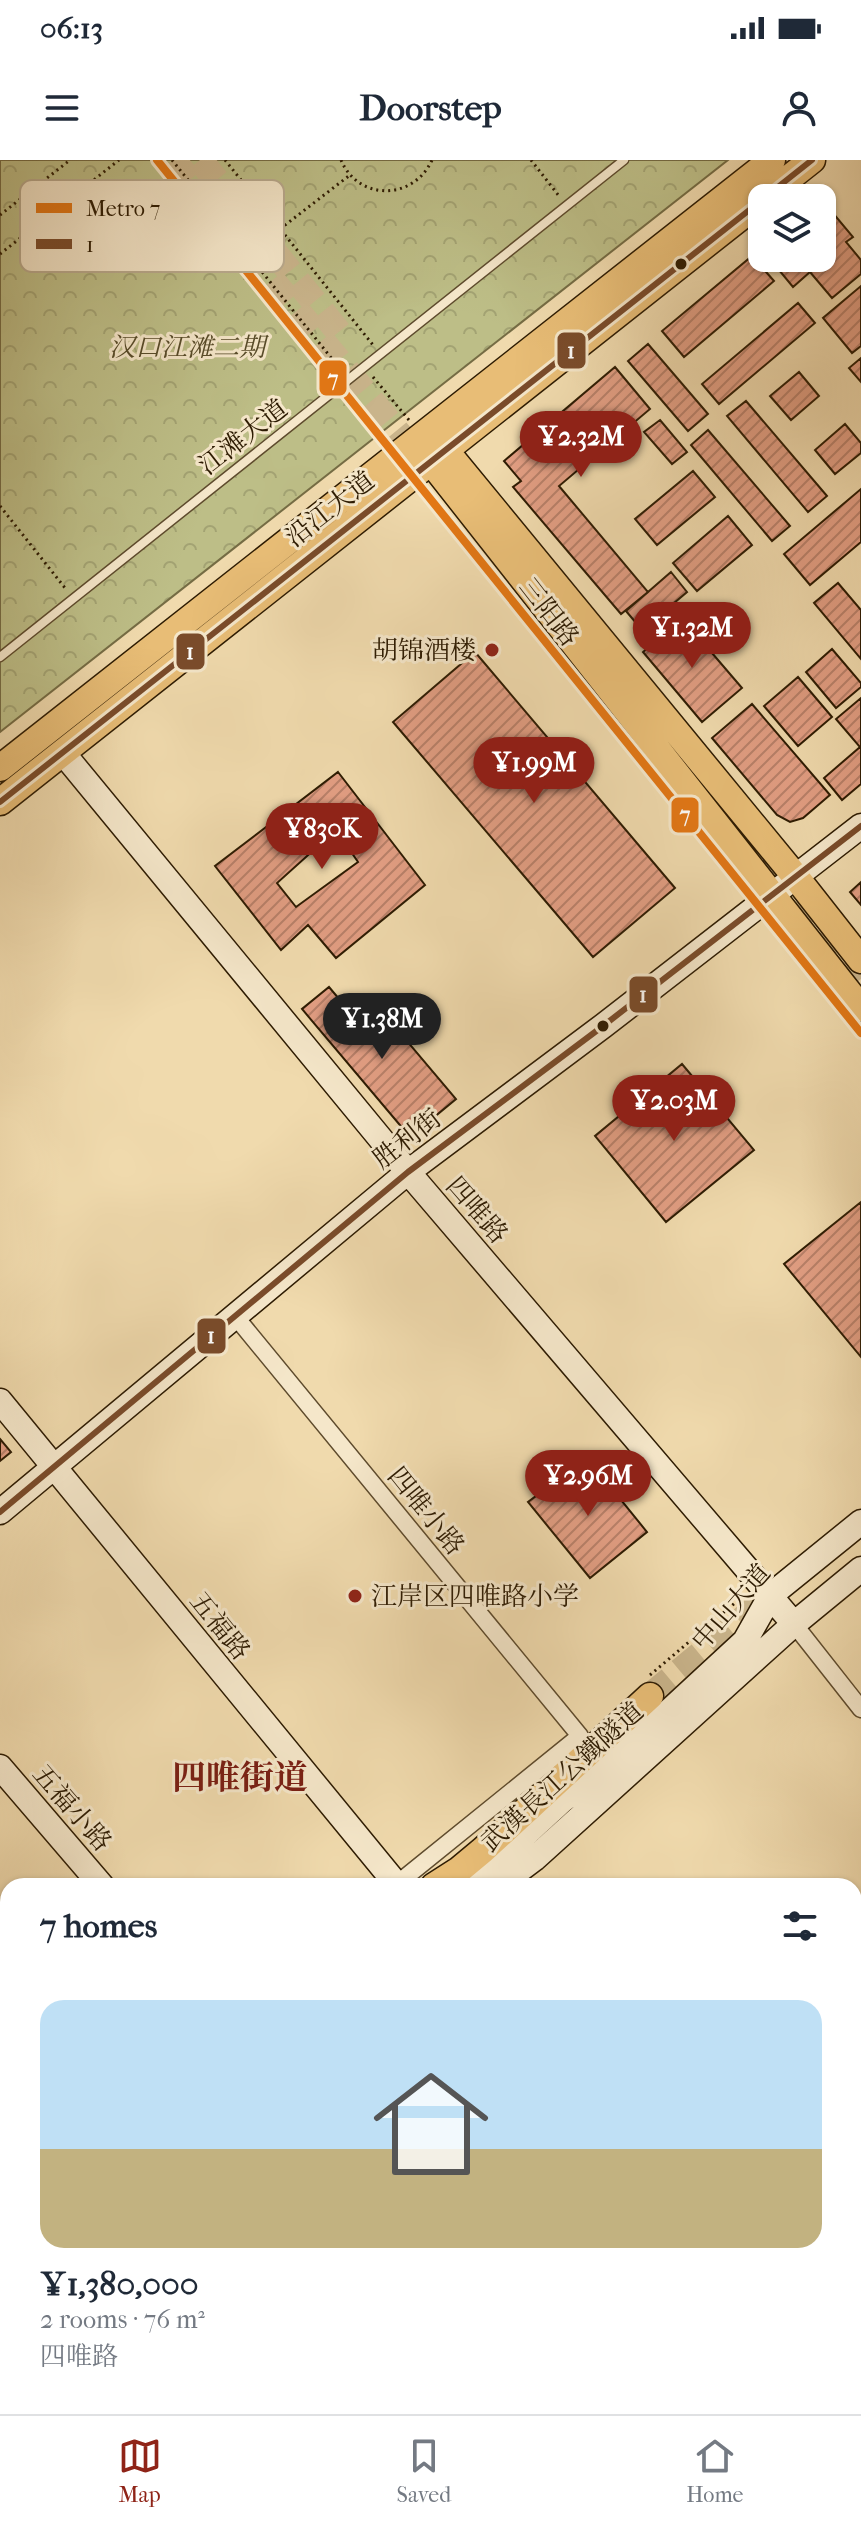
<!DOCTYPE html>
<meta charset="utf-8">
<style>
:root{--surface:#fff;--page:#f6f6f7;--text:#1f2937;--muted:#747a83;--line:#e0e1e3;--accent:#8f2418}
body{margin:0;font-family:"IM FELL French Canon","Noto Serif SC",serif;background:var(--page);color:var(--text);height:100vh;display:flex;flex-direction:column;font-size:30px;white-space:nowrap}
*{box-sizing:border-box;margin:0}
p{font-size:26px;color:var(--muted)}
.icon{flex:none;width:44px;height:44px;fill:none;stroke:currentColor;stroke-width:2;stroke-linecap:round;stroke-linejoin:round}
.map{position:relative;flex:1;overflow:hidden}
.details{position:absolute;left:0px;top:1718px;width:862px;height:536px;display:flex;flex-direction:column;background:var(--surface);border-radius:24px 24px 0 0;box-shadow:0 2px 6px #0004}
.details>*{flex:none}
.fabs{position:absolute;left:748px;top:24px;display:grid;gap:16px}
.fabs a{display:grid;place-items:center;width:88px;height:88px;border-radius:16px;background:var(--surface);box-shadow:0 2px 6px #0004;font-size:40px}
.price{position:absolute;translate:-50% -68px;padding:0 18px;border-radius:28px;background:var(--accent);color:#fff;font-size:26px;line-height:52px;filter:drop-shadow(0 2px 4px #0008)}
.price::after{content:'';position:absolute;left:50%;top:48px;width:24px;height:18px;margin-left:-12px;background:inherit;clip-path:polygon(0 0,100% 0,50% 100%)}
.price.active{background:#222;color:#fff}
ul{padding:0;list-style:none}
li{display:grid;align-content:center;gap:16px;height:424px;padding:0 40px}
li span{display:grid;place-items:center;height:248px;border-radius:24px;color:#555}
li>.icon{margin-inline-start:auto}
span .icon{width:144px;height:144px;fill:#fffc;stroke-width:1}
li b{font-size:34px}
h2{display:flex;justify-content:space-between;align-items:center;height:96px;padding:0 40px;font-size:34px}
.status{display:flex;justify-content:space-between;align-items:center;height:56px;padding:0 40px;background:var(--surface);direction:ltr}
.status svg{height:22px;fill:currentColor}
header{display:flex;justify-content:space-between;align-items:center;height:104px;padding:0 40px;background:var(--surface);font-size:36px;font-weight:800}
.menu{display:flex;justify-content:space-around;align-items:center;height:112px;border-top:2px solid var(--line);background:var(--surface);font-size:22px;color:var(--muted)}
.menu a{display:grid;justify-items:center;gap:4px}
.menu .active{color:var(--accent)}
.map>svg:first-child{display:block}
</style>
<div class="status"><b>06:13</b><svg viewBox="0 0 49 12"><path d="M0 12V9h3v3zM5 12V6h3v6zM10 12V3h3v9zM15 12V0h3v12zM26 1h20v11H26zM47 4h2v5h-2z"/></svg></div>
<header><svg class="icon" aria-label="menu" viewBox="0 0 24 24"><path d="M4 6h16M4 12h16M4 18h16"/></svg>Doorstep<svg class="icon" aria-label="person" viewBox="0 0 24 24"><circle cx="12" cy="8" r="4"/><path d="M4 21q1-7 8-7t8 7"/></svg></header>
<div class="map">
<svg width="861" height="2254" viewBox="0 0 861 2254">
<defs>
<pattern id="park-crowns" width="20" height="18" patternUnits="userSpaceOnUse" patternTransform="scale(2)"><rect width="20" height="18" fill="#bdbe87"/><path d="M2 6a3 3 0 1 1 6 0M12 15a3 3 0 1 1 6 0" fill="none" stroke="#a3a373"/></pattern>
<pattern id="building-hatch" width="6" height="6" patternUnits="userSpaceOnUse" patternTransform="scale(2)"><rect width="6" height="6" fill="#e29e83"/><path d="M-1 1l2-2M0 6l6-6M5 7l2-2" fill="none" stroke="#b88069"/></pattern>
</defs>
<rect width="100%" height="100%" fill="#f0daad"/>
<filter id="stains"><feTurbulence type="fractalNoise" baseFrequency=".0025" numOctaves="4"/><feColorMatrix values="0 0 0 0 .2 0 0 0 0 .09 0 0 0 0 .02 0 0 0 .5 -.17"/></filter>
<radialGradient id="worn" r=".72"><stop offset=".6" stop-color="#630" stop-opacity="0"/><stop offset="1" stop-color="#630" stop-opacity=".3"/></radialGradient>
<path fill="url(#park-crowns)" stroke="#756c44" stroke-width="2" d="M0 0H728L0 572Z"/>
<path fill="url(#building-hatch)" stroke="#2d1b02" stroke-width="2" fill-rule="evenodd" d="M822 40 853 77 846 82 861 100V114L832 138 810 112 793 127 769 98H822Z
M752 96 774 121 684 197 662 171Z
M861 126V186L852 193 823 158Z
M798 143 815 163 719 244 702 224Z
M648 184 708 254 688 271 628 201Z
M861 198V222L849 208Z
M615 207 650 249 559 326 648 432 621 454 513 327 521 321 504 301Z
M799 212 819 236 791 260 770 236Z
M746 241 827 336 808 352 727 256Z
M660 260 687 292 672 304 644 272Z
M845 264 861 283V293L835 314 815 290Z
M708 270 790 366 772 381 691 285Z
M693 311 715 337 657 385 635 359Z
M861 329V382L810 425 784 394Z
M728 356 752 385 697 431 673 403Z
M671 412 687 432 642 470 626 451Z
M838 423 861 450V499L814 443Z
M682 458 742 528 702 562 643 492Z
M832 489 861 523V527L836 548 806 512Z
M475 492 675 728 593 797 393 562Z
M798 517 832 557 798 586 764 546Z
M861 538V624L842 640 824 618 860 587 836 559Z
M752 544 830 635 803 658 790 662 777 655 712 578Z
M338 612 425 725 336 798 308 765 281 790 215 706ZM336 670 358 702 296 747 277 723Z
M861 722V745L850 732Z
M329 827 355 858 374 842 456 939 410 977 302 849Z
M682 904 754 990 666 1062 595 976Z
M861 1042V1197L784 1104Z
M0 1279 11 1292 0 1301Z
M587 1298 647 1372 590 1418 528 1342Z
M8 2130V2246H113L118 2254H0V2136Z"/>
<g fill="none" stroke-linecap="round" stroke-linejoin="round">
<path stroke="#c9b48b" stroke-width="26" stroke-dasharray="26 13" stroke-linecap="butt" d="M173 0 423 303
M200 0 341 175
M674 590 861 819
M650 1536 769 1437"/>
<g stroke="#5e4b2d" stroke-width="11">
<path id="lane" d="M0 497 624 0"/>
</g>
<g stroke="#5e4b2d" stroke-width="19">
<path id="street" d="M235 1156 580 1576 397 1724
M794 1464 861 1549"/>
</g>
<g stroke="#2d1b02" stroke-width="27">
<path id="secondary" d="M63 593 408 1012 794 1464
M0 1241 398 1726
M0 1352 408 1012 603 866 861 666
M0 1607 102 1726
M463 1726 481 1715 564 1639 613 1603 745 1481 771 1435 861 1362
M498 1726 534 1699 794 1464 861 1409
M0 1925 8 1934
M0 2076 8 2070
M854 2145 861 2141
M854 2203 861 2198
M423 2246 429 2254
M694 2254 705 2246
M782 2254 793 2246"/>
</g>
<g stroke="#2d1b02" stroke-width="29">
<path id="primary" d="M764 38 812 0
M436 279 795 716 861 800
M420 288 861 848
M0 608 772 0
M0 642 762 40
M434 1726 459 1710 483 1690 650 1536"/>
</g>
<path stroke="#2d1b02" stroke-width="3" stroke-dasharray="2 4" stroke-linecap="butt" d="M172 0 341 210
M225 0 373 185
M341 0C359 42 414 40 432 0
M531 0 559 36
M0 55 70 0
M280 69 350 15
M0 94 119 0
M373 217 409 260
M0 346 65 428
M650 1515 742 1437"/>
<use href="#lane" stroke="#f5e7ca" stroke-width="8"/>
<use href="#street" stroke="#f5e7ca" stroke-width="16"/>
<use href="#secondary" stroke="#f5e7ca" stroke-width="24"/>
<use href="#primary" stroke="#e8bd76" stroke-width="26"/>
<g stroke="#f5e7ca" stroke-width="12">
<path id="bus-1" d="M764 38 812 0
M0 642 762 40
M0 1352 408 1012 603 866 861 666"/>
</g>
<use href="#bus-1" stroke="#7a4b2a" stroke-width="6"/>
<g stroke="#f5e7ca" stroke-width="14">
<path id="metro-1" d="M157 0 861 873"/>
</g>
<use href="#metro-1" stroke="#e27715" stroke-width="8"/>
</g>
<g fill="#2d1b02" stroke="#f5e7ca" stroke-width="3">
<circle cx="681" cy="104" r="7"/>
<circle cx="603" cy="866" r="7"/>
</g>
<g fill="#8f2418" stroke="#f5e7ca" stroke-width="3">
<circle cx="492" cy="490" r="8"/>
<circle cx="355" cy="1436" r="8"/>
</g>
<g text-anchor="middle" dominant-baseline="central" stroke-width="6" stroke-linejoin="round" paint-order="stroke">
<g font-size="26" font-style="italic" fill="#584c2a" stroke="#f5e7ca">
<text x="187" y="187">汉口江滩二期</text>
</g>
<g font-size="26" fill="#2d1b02" stroke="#f5e7ca">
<text transform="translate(243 277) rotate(-38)">江滩大道</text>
<text transform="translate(330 349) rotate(-38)">沿江大道</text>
<text transform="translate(549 452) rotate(52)">三阳路</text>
<text transform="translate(407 979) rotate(-38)">胜利街</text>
<text transform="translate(477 1050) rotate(49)">四唯路</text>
<text transform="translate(426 1351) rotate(51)">四唯小路</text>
<text transform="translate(731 1447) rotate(-49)">中山大道</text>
<text transform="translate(220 1466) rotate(51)">五福路</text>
<text transform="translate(562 1617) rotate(-42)">武漢長江公鐵隧道</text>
<text transform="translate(72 1648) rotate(49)">五福小路</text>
</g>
<g font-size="26" fill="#2d1b02" stroke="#f5e7ca" text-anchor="end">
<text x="476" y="490">胡锦酒楼</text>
<text x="371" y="1436" text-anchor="start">江岸区四唯路小学</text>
</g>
<g font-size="34" font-weight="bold" fill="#7a1f14" stroke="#f5e7ca">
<text x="240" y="1618">四唯街道</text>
</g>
</g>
<rect x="20" y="20" width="264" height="92" rx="12" fill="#f5e7ca" stroke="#b9aa8e" stroke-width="2"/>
<rect x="36" y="43" width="36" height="10" fill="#e27715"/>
<rect x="36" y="79" width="36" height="10" fill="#7a4b2a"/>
<g font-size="22" fill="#2d1b02">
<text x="86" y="56">Metro 7</text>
<text x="86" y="92">1</text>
</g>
<g stroke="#f5e7ca" stroke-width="3">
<rect x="556" y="171" width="31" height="39" rx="8" fill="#7a4b2a"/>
<rect x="318" y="199" width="30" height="38" rx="8" fill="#e27715"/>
<rect x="175" y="472" width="31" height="39" rx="8" fill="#7a4b2a"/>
<rect x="670" y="636" width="30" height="38" rx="8" fill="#e27715"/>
<rect x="628" y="815" width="31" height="39" rx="8" fill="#7a4b2a"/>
<rect x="196" y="1157" width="31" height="38" rx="8" fill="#7a4b2a"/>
</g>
<g font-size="22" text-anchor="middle" font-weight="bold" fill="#fff">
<text x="571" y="198">1</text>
<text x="333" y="226">7</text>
<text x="190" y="499">1</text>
<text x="685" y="662">7</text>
<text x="643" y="842">1</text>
<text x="211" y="1183">1</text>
</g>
<rect width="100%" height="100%" filter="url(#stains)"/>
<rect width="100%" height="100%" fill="url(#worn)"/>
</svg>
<div class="fabs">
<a><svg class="icon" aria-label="layers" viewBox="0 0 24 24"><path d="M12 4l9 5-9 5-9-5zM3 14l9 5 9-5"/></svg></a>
</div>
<b class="price" style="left:581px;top:319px">¥2.32M</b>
<b class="price" style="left:692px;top:510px">¥1.32M</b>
<b class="price" style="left:534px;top:645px">¥1.99M</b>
<b class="price" style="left:322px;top:711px">¥830K</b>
<b class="price active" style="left:382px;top:901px">¥1.38M</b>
<b class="price" style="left:674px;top:983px">¥2.03M</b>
<b class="price" style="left:588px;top:1358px">¥2.96M</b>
<section class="details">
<h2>7 homes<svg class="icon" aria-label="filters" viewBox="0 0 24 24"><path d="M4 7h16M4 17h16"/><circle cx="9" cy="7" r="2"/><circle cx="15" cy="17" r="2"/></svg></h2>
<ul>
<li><span style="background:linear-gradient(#bfe0f5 60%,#c2b280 0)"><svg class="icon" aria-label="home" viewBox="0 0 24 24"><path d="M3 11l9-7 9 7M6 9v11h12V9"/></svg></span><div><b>¥1,380,000</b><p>2 rooms · 76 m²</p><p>四唯路</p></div></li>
</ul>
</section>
</div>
<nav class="menu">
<a class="active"><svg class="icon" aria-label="map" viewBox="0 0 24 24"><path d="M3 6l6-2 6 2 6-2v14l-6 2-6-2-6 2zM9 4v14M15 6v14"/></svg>Map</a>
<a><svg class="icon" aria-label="saved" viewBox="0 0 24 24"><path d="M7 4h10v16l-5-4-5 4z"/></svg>Saved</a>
<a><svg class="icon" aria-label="home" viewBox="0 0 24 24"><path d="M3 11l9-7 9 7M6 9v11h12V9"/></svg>Home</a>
</nav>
